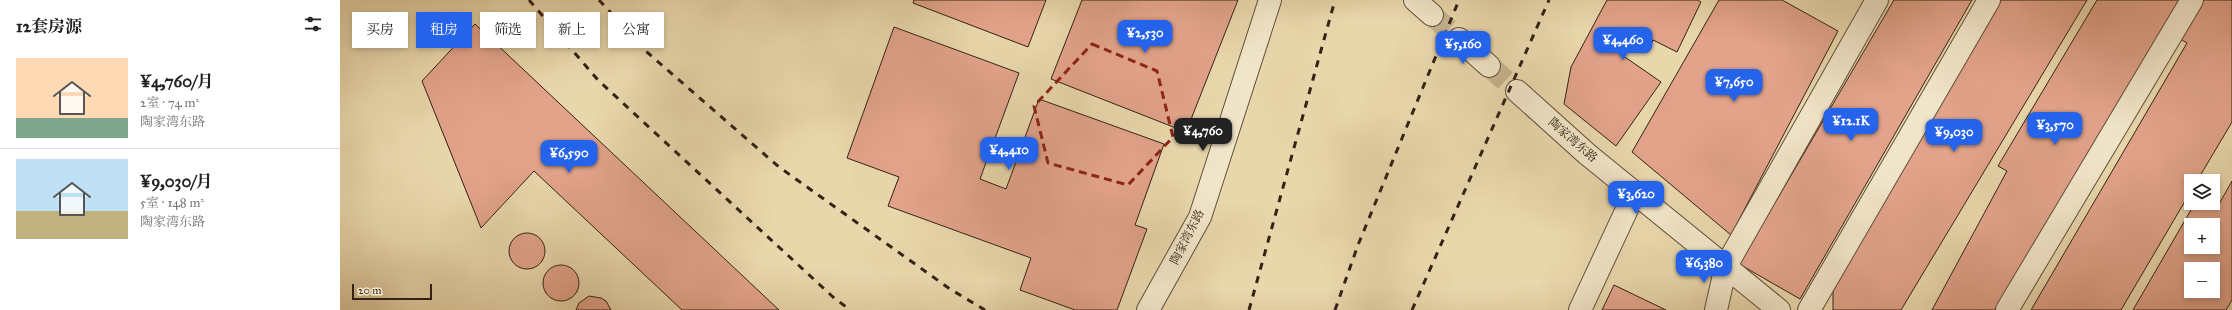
<!DOCTYPE html>
<html lang="zh">
<meta charset="utf-8">
<style>
:root{--surface:#fff;--page:#f6f6f6;--text:#222;--muted:#767676;--line:#e0e0e0;--accent:#2563eb}
body{margin:0;font-family:"IM FELL Great Primer","Noto Serif SC",serif;background:var(--page);color:var(--text);height:100vh;display:flex;flex-direction:column;font-size:15px;white-space:nowrap}
*{box-sizing:border-box;margin:0}
p{font-size:13px;color:var(--muted)}
.icon{flex:none;width:22px;height:22px;fill:none;stroke:currentColor;stroke-width:2;stroke-linecap:round;stroke-linejoin:round}
.map{position:relative;flex:1;overflow:hidden}
.sheet{display:flex;flex-direction:column;background:var(--surface);width:340px}
.sheet>*{flex:none}
.guide{position:absolute;left:12px;top:12px;width:380px;height:36px;display:flex;gap:8px}
.fabs{position:absolute;left:1844px;top:174px;display:grid;gap:8px}
.fabs a{display:grid;place-items:center;width:36px;height:36px;border-radius:0px;background:var(--surface);box-shadow:0 2px 6px #0003;font-size:20px}
.scale{position:absolute;left:12px;bottom:10px;width:80px;box-sizing:border-box;padding-left:4px;border:2px solid #332215;border-top:0;font-size:11px;line-height:14px;white-space:nowrap;color:#332215;-webkit-text-stroke:3px #f1e5c9;paint-order:stroke}
.price{position:absolute;translate:-50% -34px;padding:0 9px;border-radius:8px;background:var(--accent);color:#fff;font-size:13px;line-height:26px;filter:drop-shadow(0 1px 2px #0008)}
.price::after{content:'';position:absolute;left:50%;top:24px;width:12px;height:9px;margin-left:-6px;background:inherit;clip-path:polygon(0 0,100% 0,50% 100%)}
.price.current{background:#222;color:#fff}
ul{padding:0;list-style:none}
li{display:flex;align-items:center;gap:12px;height:100px;padding:0 16px}
li+li{border-top:1px solid var(--line)}
li span{display:grid;place-items:center;flex:none;width:112px;height:80px;border-radius:0px;color:#555}
li>.icon{margin-inline-start:auto}
span .icon{width:48px;height:48px;fill:#fffc;stroke-width:1}
li b{font-size:17px}
h2{display:flex;justify-content:space-between;align-items:center;height:48px;padding:0 16px;font-size:17px}
.chip{padding:0 14px;border-radius:0px;background:var(--surface);box-shadow:0 2px 6px #0003;font-size:14px;line-height:36px}
.chip.current{background:var(--accent);color:#fff}
main{display:flex;flex:1;min-height:0}
.map>svg:first-child{display:block}
</style>
<main>
<section class="sheet">
<h2>12套房源<svg class="icon" aria-label="filters" viewBox="0 0 24 24"><path d="M4 7h16M4 17h16"/><circle cx="9" cy="7" r="2"/><circle cx="15" cy="17" r="2"/></svg></h2>
<ul>
<li><span style="background:linear-gradient(#ffd9b3 75%,#7fa58c 0)"><svg class="icon" aria-label="home" viewBox="0 0 24 24"><path d="M3 11l9-7 9 7M6 9v11h12V9"/></svg></span><div><b>¥4,760/月</b><p>2室 · 74 m²</p><p>陶家湾东路</p></div></li>
<li><span style="background:linear-gradient(#bfe0f5 65%,#c2b280 0)"><svg class="icon" aria-label="home" viewBox="0 0 24 24"><path d="M3 11l9-7 9 7M6 9v11h12V9"/></svg></span><div><b>¥9,030/月</b><p>5室 · 148 m²</p><p>陶家湾东路</p></div></li>
</ul>
</section>
<div class="map">
<svg width="1892" height="310" viewBox="0 0 1892 310">
<rect width="100%" height="100%" fill="#e9d7ac"/>
<filter id="stains"><feTurbulence type="fractalNoise" baseFrequency=".005" numOctaves="4"/><feColorMatrix values="0 0 0 0 .2 0 0 0 0 .09 0 0 0 0 .02 0 0 0 .5 -.17"/></filter>
<radialGradient id="worn" r=".72"><stop offset=".6" stop-color="#630" stop-opacity="0"/><stop offset="1" stop-color="#630" stop-opacity=".3"/></radialGradient>
<path fill="#e2a38a" stroke="#332215" fill-rule="evenodd" d="M574 0H706L688 47 573 3Z
M742 0H898L846 132 711 79Z
M1267 0H1358L1361 2 1337 52 1313 40 1308 52 1280 37 1282 55 1321 82 1276 146 1224 104 1231 67Z
M1379 0H1442L1498 31 1391 235 1292 152Z
M1554 0H1632L1460 299 1399 264Z
M1661 0H1747L1561 310H1493V288Z
M1757 0H1841L1655 310H1592L1667 171 1658 166Z
M1861 0H1892V122L1857 181H1851V191L1781 310H1691L1847 43 1839 38Z
M135 24 439 310H342L194 171 141 228 82 81Z
M554 27 679 73 640 179 666 189 699 99 824 144 795 225 807 229 777 310H735L680 290 691 258 548 206 559 177 507 158Z
M1892 181V300L1886 310H1793L1855 203H1873V200L1879 204ZM1851 225H1873V247H1851ZM1851 269H1873V291H1851Z
M169 251a18 18 0 1 1 36 0a18 18 0 1 1-36 0Z
M203 283a18 18 0 1 1 36 0a18 18 0 1 1-36 0Z
M1274 285 1326 310H1262Z
M249 296 261 298 266 301 271 310H236L239 303Z"/>
<g fill="none" stroke-linecap="round" stroke-linejoin="round">
<path stroke="#c5b38e" stroke-width="22" stroke-dasharray="22 11" stroke-linecap="butt" d="M1092 15 1119 39
M1149 66 1177 91"/>
<g stroke="#604f3b" stroke-width="24">
<path id="minor" d="M1075 0 1092 15
M1119 39 1149 66
M1177 91 1247 154 1439 310
M808 310 860 217 930 0
M1240 310 1295 192
M1376 310 1386 266 1537 0
M1469 310 1649 0
M1667 310 1852 0"/>
</g>
<use href="#minor" stroke="#f1e5c9" stroke-width="22"/>
<path stroke="#332215" stroke-width="3" stroke-dasharray="7 7" stroke-linecap="butt" d="M189 0 258 80 493 297 510 310
M259 0 308 53 439 167 610 289 645 310
M909 310 995 0
M995 310 1018 245 1119 0
M1072 310 1209 0"/>
</g>
<path fill="none" stroke="#8f2418" stroke-width="3" stroke-dasharray="8 5" stroke-linejoin="round" d="M752 44 817 71 833 137 788 185 708 163 694 106Z"/>
<g text-anchor="middle" dominant-baseline="central" stroke-width="4" stroke-linejoin="round" paint-order="stroke">
<g font-size="12" fill="#332215" stroke="#f1e5c9">
<text transform="translate(1233 140) rotate(41)">陶家湾东路</text>
<text transform="translate(847 237) rotate(-63)">陶家湾东路</text>
</g>
</g>
<rect width="100%" height="100%" filter="url(#stains)"/>
<rect width="100%" height="100%" fill="url(#worn)"/>
</svg>
<div class="fabs">
<a><svg class="icon" aria-label="layers" viewBox="0 0 24 24"><path d="M12 4l9 5-9 5-9-5zM3 14l9 5 9-5"/></svg></a>
<a>+</a>
<a>−</a>
</div>
<div class="scale">20 m</div>
<b class="price" style="left:805px;top:54px">¥2,530</b>
<b class="price" style="left:1283px;top:61px">¥4,460</b>
<b class="price" style="left:1123px;top:65px">¥5,160</b>
<b class="price" style="left:1394px;top:103px">¥7,650</b>
<b class="price" style="left:1511px;top:142px">¥12.1K</b>
<b class="price" style="left:1715px;top:146px">¥3,570</b>
<b class="price current" style="left:863px;top:152px">¥4,760</b>
<b class="price" style="left:1614px;top:153px">¥9,030</b>
<b class="price" style="left:669px;top:171px">¥4,410</b>
<b class="price" style="left:229px;top:174px">¥6,590</b>
<b class="price" style="left:1296px;top:215px">¥3,620</b>
<b class="price" style="left:1364px;top:284px">¥6,380</b>
<div class="guide">
<a class="chip">买房</a>
<a class="chip current">租房</a>
<a class="chip">筛选</a>
<a class="chip">新上</a>
<a class="chip">公寓</a>
</div>
</div>
</main>
